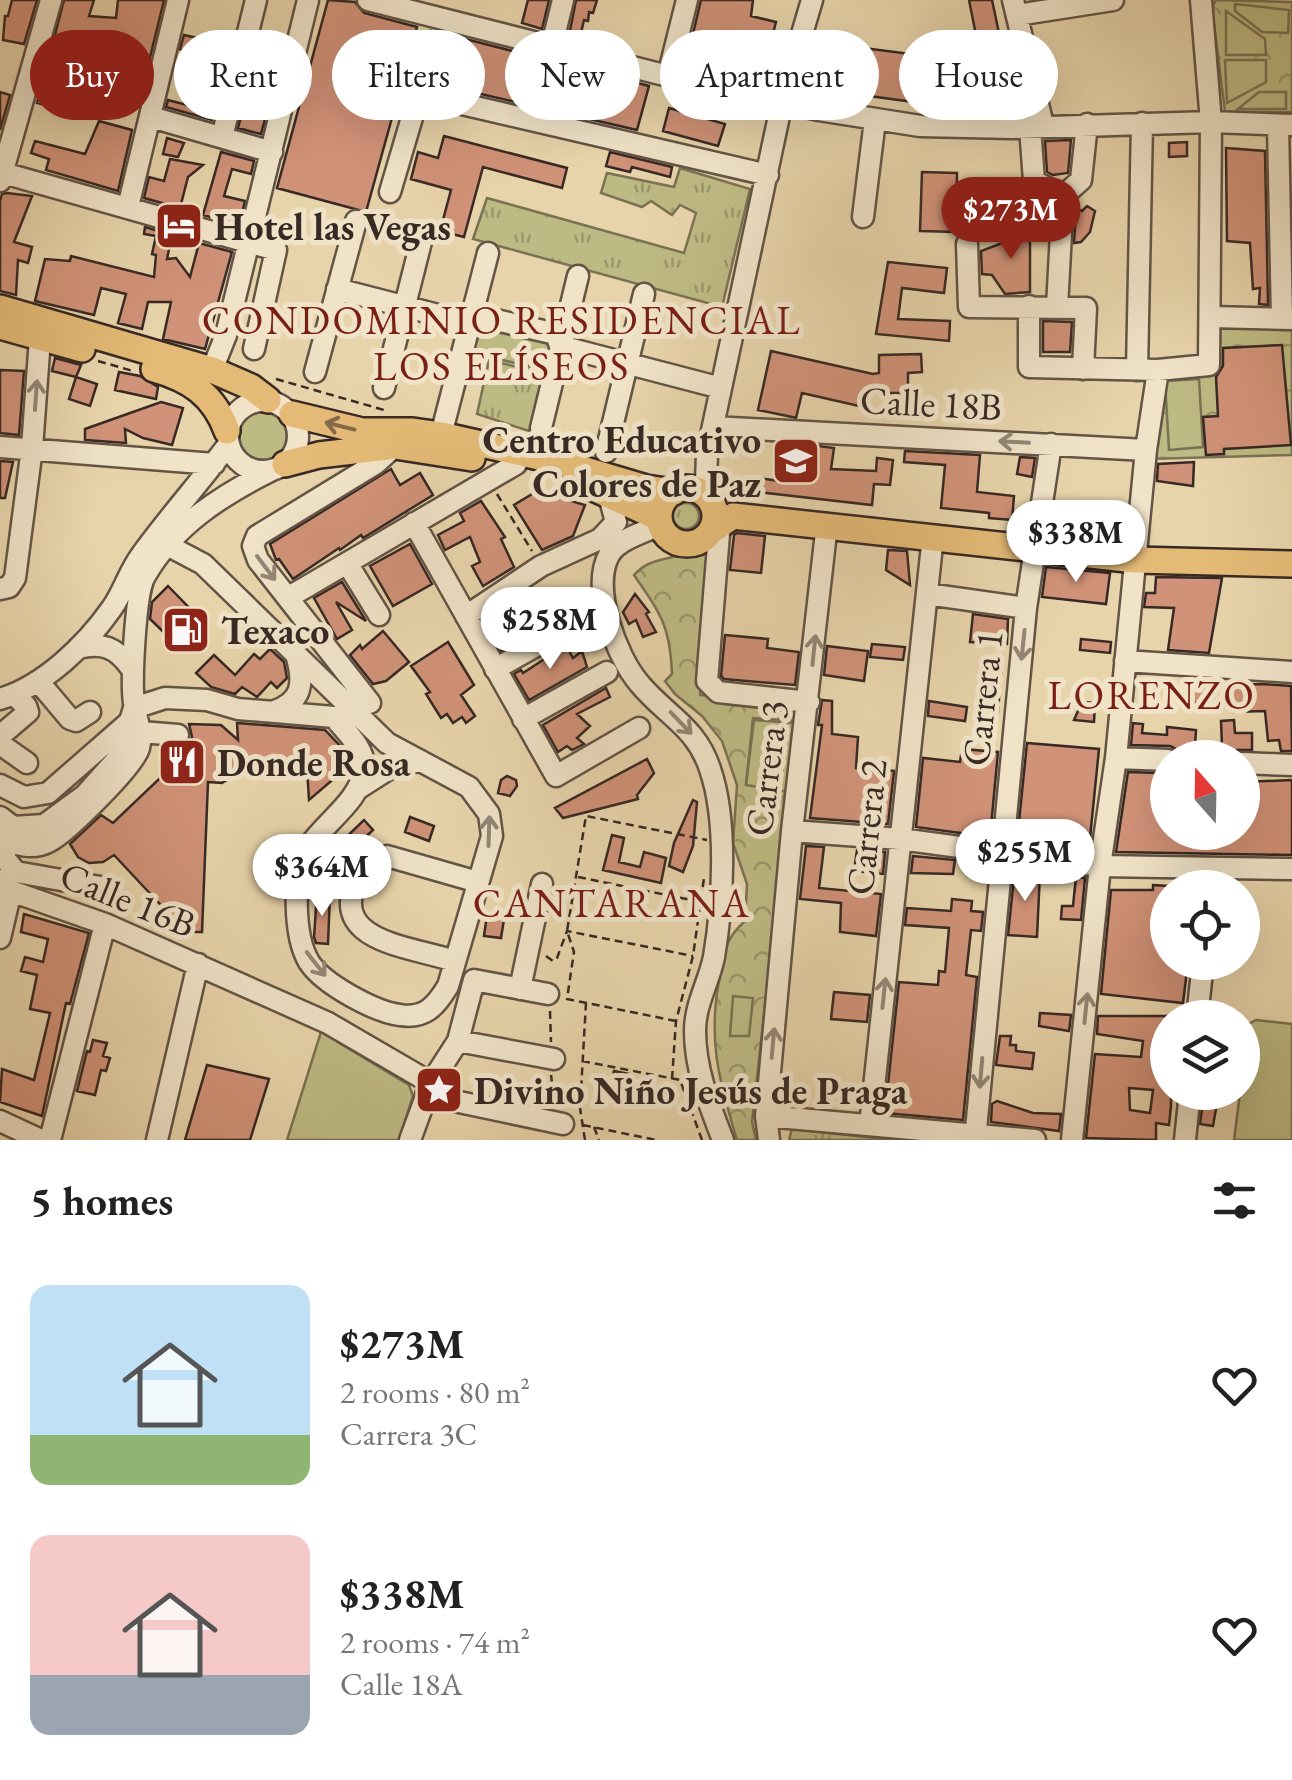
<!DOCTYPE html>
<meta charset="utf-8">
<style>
:root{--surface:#fff;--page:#f2f2f2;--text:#222;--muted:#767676;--accent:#8f2418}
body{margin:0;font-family:"EB Garamond",serif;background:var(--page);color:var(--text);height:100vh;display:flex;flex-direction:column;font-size:38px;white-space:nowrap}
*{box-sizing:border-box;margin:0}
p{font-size:32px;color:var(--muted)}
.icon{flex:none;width:55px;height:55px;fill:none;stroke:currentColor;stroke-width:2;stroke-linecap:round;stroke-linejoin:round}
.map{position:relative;height:1140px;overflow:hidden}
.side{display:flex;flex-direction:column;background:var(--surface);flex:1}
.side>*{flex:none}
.hud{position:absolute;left:30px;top:30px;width:1232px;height:90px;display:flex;gap:20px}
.needle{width:65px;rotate:340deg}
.tools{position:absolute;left:1150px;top:740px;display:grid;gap:20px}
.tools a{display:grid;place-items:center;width:110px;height:110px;border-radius:50%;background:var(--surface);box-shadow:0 10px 40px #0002;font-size:50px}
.price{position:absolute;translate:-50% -85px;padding:0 22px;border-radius:35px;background:#fff;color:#222;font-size:32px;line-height:65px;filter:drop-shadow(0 2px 5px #0008)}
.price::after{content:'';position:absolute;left:50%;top:60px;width:30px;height:22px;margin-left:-15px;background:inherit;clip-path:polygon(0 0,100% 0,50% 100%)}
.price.current{background:var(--accent);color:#fff}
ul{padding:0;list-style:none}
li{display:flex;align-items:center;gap:30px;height:250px;padding:0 30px}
li span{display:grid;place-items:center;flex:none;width:280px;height:200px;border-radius:20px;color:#555}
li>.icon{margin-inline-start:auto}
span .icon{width:120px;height:120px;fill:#fffc;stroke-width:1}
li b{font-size:42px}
h2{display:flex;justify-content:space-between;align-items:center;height:120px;padding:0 30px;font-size:42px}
.chip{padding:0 35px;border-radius:45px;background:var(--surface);box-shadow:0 10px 40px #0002;font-size:35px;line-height:90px}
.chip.current{background:var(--accent);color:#fff}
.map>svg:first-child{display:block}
</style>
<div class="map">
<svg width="1292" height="1140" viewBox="0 0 1292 1140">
<defs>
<pattern id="grass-tufts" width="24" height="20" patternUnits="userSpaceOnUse" patternTransform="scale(2.5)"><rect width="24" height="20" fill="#beba83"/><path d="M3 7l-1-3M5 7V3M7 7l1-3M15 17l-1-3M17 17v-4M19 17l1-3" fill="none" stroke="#9b976b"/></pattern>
<pattern id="forest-crowns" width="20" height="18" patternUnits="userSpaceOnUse" patternTransform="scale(2.5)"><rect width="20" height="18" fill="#beba83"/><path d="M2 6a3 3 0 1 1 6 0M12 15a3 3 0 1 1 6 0" fill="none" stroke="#9b976b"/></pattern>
</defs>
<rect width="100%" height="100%" fill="#e8d4ab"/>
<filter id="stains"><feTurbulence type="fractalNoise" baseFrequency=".002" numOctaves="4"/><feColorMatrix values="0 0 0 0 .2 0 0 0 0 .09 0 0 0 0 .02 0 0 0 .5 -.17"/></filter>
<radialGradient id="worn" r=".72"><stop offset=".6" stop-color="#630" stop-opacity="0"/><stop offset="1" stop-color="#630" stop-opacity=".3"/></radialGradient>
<path fill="url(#grass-tufts)" stroke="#7a7254" stroke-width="2.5" d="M680 168 750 189 722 307 473 239 487 198 684 253 696 213 680 205 672 215 651 201 642 207 601 193 607 173 674 187Z
M489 360 546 374 529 431 477 414Z
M673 516a13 13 0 1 1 26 0a13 13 0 1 1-26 0Z
M792 1129 894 1140H789Z"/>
<path fill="url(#forest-crowns)" stroke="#7a7254" stroke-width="2.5" d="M1216 0 1292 2V112H1225L1212 8Z
M1292 324V455L1149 459 1162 372 1211 365 1212 326Z
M707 541 716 542 700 695 801 707 799 721 753 718 746 784 789 792 752 1122 756 1140H737C719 1081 707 1038 720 976 725 950 725 939 745 921L747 884 733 843 737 785 722 741 702 716 675 694 665 681 672 674C670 626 661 614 634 575 650 558 663 561 683 554 691 551 699 545 707 541Z"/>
<path fill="#beba83" stroke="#7a7254" stroke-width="2.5" d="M1235 4 1289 10 1288 33 1262 32 1235 11Z
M1226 11 1265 39 1266 55H1226Z
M1225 60H1266V82L1227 103Z
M1259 92H1286V109H1238Z
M481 320 558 341 548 371 473 353Z
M1199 379 1203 447 1169 450 1165 381Z
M239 436a24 24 0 1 1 48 0a24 24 0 1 1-48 0Z
M754 720 794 723 789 792 746 785Z
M733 996 753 998 749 1036H730Z
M1256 1020 1292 1024V1140H1234L1240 1093 1242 1092 1247 1025Z
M321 1032 409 1085 413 1096 399 1140H287Z"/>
<path fill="#d09278" stroke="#372924" stroke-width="2.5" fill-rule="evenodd" d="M12 0H37L24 44 3 40 5 16H8Z
M64 0H94L89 16 116 18 118 0H164L144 82 101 72 107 44 81 38 73 68 48 62Z
M328 0 355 2 364 13 417 27 366 212 277 188Z
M528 0H549L542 29 522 23Z
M576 0H597L593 13 589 12 588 21 584 20 581 33 570 31Z
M701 0H753L751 16 776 22 766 61 778 64 774 79 688 55Z
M969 0H992L1007 71 1012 70 1019 93 1015 114 943 113 942 101 984 98 985 80Z
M446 34 649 86 637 130 442 85 439 65Z
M184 35 211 41 207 56 180 49Z
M848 46 942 58 936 105 802 87 810 55 846 61Z
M43 82 94 96 88 117 37 103Z
M0 92 10 95 0 130Z
M206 96 217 99 212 120 166 107 168 100 202 109Z
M244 105 253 107 251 115 265 119 261 134 238 128Z
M669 108 725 124 718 146 663 131Z
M99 121 132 130 118 191 46 170 49 159 31 153 35 141 85 154Z
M444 136 567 168 562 188 483 167 464 237 440 231 451 190 411 179 418 152 438 158Z
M167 138 184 143 178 157 163 154Z
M1071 140 1068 173 1053 175 1047 172 1045 141Z
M1187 142V156L1169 157V143Z
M1226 148 1265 151 1268 305 1259 304 1260 288 1253 289 1250 243 1227 241Z
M221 152 254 161 251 174 232 169 224 196 245 201 239 225 203 215Z
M610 152 672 167 670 177 632 167 630 172 606 166Z
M170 159 203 165 188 177 180 208 144 198 149 177 164 181Z
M922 172 957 173 956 232 920 231Z
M7 193 32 196 14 242 32 247 28 263 18 260 16 295 0 291V201L2 194Z
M1087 206 1095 211 1090 232 1081 242 1074 243 1076 208 1082 211Z
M1030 220V292L1005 294 992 275 982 274 981 251 1013 239 1019 221Z
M145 227 172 235 167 259 176 258 190 277 199 243 232 252 205 349 163 339 171 302H148L142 329 118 323 126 294 101 288 94 315 35 301 45 259 70 261 71 256 154 277 156 255 152 254 156 236 144 234Z
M888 262 947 268 944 293 902 288 898 319 950 321 949 341 876 334Z
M1043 321 1072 322 1070 352H1043Z
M1282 345 1291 445 1224 449V454L1206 455 1203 417 1218 416 1216 377 1223 366V348Z
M771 351 873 374 879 373V355L921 354 922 372 908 373V393H862L859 406 802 393 796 418 792 417 758 410Z
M55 358 81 365 76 377 52 371Z
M0 370 24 371 19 435 0 433Z
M119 372 140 376 158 387 156 399 115 390Z
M76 377 97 384 90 406 69 399Z
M161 402 183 408 172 445 143 438 125 429 126 443 85 440V429Z
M818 446 834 448 831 469 876 471 877 458 893 460 890 485 874 484 872 505 749 491 751 477 780 481 782 462 815 466Z
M905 451 980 455 977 492 1014 496 1012 520 989 518V513L941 508 945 465 904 462Z
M1020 457 1035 458 1032 477 1017 474Z
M0 461 13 462 5 498H0Z
M1194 462 1193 486 1157 481 1158 464Z
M391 469 400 485 420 473 433 495 363 538 361 535 340 550 339 548 293 579 279 559 276 560 270 544Z
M537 491 585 505 573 536 542 550 514 505Z
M481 501 505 537 501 539 514 567 483 586 472 566 480 562 470 537 445 550 438 535 464 521 460 513Z
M737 533 765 536 761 573 730 570 734 535Z
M410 544 432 584 393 606 370 566Z
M888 550 907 551 910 585 886 570Z
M1046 567 1110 573 1106 604 1042 597Z
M1156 577 1222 578 1209 653 1168 650 1174 608 1144 607 1146 593H1155Z
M342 582 366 621 336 602 352 630 337 639 314 598Z
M168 586 205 624 181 649 150 619 152 602Z
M529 590 553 621 536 630 516 599Z
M635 594 649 612 646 614 656 632 643 637 636 620 629 624 623 612Z
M501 609 531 633 501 650 484 620Z
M973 614 1008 619 1007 644 970 642Z
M383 631 409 662 386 681 373 684 350 655 360 645 362 649Z
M725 635 768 639 767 648 799 652 795 685 724 679 721 676Z
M1081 639 1111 642 1110 653 1080 650Z
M448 642 474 685 461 695 475 716 466 723 462 717 453 723 447 714 441 718 426 694 430 692 411 666Z
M872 644 905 647 903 660 870 657Z
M566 645 573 658 582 651 587 667 529 700 514 674 521 670 523 673Z
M827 646 868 651 864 681 824 675Z
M270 649 284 662 287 678 277 688 271 682 257 697 242 687 235 694 211 687 196 673 214 655 235 675 254 654 260 659Z
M983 672 1001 673 998 712 980 711Z
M1189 679 1210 680 1208 704 1187 702Z
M1263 684 1291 686 1292 751H1281L1279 740 1268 741 1265 711 1233 712 1232 685Z
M606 688 610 697 577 714 590 726 577 738 584 744 572 750 567 746 558 752 543 725Z
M822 700 832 701V734L858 737 856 768 894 771 888 824 810 818 822 725H818Z
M929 701 967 707 965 721 928 716Z
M1082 702 1095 703 1094 722 1074 720Z
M1234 720 1235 733H1252V750H1237L1230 758 1181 757 1176 749 1170 746 1131 745 1133 723 1143 724 1142 733 1167 735V727L1196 730 1195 746 1222 747 1221 721Z
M237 723 325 730 343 749 350 765 309 800 307 768 238 766 236 774 222 783 208 782 202 932H186L114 855 103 862 89 863 78 857 70 844 101 815 113 823 180 759 179 748 189 744 192 737 189 724 221 725 238 740Z
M1027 743 1099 749 1089 848 1017 841Z
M962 749 998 752 990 837 916 827 923 758 960 762Z
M647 759 654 773 637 795 638 799 563 818 555 808Z
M1128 772 1159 773V779L1168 780V832H1242V782L1292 780V855L1116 852Z
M507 776 516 780 517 786 510 796 498 793 501 780Z
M693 800 697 802 693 846 683 872 669 866 674 843Z
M410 817 434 826 429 841 405 832Z
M364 820 373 830 349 853 340 843Z
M612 835 624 838 619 862 640 867 644 852 666 858 661 883 603 870Z
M806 846 824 847 819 888 881 894 876 936 840 932 841 903 800 899Z
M857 850 885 852 883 874 854 871Z
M913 856 955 860 953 874 911 873Z
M1015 868 1040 872 1037 937 1008 935Z
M1076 877 1085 878 1081 920 1061 919 1062 906H1073Z
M1153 885 1168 886V962H1188L1183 1003 1101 994 1111 890H1153Z
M317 893 330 894 328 944 316 943 314 937Z
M952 899 972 901 971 911 983 912 981 931 971 930 966 975 977 977 963 1120 885 1113 899 982 938 985 939 971 945 972 949 928 905 925 907 908 951 911Z
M505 913 501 938 484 936 487 915Z
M24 914 89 933 70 1004 66 1003 42 1116 0 1102 2 1069 34 1080 50 1013 30 1009 37 975 21 971 25 957 43 962 48 939 21 932Z
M834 992 870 995 867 1022 831 1019Z
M1040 1013 1071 1015 1069 1031 1039 1026Z
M1098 1016H1168V1092H1171V1106L1169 1125 1156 1123V1140L1086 1138 1095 1054 1141 1057 1143 1041 1097 1034ZM1129 1088 1153 1090 1150 1113 1130 1110Z
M1000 1036H1011L1010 1045H1016V1051L1034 1053 1032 1069 996 1065Z
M93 1040 107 1043 103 1056 110 1058 106 1071 101 1070 95 1095 77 1091 87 1051 90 1052Z
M207 1065 269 1079 250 1140H185Z
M614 1071 629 1074 621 1103 607 1099Z
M997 1101 1033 1113 1061 1114 1059 1131 991 1122 992 1104Z
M1203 1101 1217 1103 1213 1126 1200 1124Z"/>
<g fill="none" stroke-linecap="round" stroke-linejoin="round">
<g stroke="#635446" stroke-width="25">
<path id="minor" d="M368 0 668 76 819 110 920 126 1013 128 1211 122 1292 125
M1013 0 1043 125
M1017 15 1113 0
M551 49 563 0
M668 76 687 0
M419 94 430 42
M151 117 272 152
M1278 126 1282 319
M1030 127 1034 181 1063 196
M222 137 256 0
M0 172 276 250 254 349
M0 181 51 0
M390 192 419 94 768 175
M1063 196 1081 180 1087 124
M128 207 178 0
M863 217 875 120
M967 244 969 307 1086 308 1083 369
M337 289 473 324 487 318 556 334 560 346 721 388
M1029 306V367L1158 370 1209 365 1211 122 1201 0
M1057 307 1063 196
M1212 317 1292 319
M212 370 226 335 308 0
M1137 370 1142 123
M315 372 356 221
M384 388 423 234
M228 436a35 35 0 1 1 70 0a35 35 0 1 1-70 0Z
M713 427 1146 450
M541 428 578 276
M441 435 488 253
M0 447 214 464
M606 452 644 294
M710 500 706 481 707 454 782 102 812 0
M720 522 707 681 718 692 809 702
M414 523 556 776 639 728
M660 525C644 532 617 540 609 555 591 588 616 656 639 683 665 715 696 726 710 769 728 821 723 903 714 957 709 982 695 1004 695 1031 695 1069 709 1104 723 1140
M347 563 379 615
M0 589 9 587 15 578 32 448 40 338
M927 594 1026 608
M289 597 516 464
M466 616 541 566 600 539 616 522 608 492
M78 648C102 642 116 647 131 668
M1125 661 1292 672
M495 669 573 625
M38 681 70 719 76 721 90 712
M0 699C44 686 86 645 112 608 124 591 129 571 142 554 169 517 200 482 228 445
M370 703 258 560 253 546 257 536 375 464 395 446
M275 711C302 701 304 684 297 658
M523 719 607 672
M141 732 178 735
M0 736 28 712 26 706 14 695
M0 744 27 763
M1116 758 1168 760
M1242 763 1292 765
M0 785 24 797 48 793 127 724
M359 788 395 765 421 761
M0 817 13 827 44 825 85 795 119 757 134 708 165 698 207 700 238 709 334 717C345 731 366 749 364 769 360 802 324 822 307 849 292 875 294 937 309 962 323 984 375 1012 400 1015 425 1019 436 1006 448 986L492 836 489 814 469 787 387 743 203 564 167 545 150 543
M792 831 900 839 1100 866 1292 869
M0 835C14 846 34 850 50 841 67 832 135 765 139 748 143 732 136 719 134 703 131 683 135 592 145 576 174 525 222 495 272 470
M5 839V859L16 872 106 888
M0 880 11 891 105 924 328 1023 431 1083
M0 938 11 891
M455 961C400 944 319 941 364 864L387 856 478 882
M520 989 542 884
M1197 1018 1203 962
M458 1041 554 1059
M426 1095 563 1124
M766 1116 1035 1140
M0 1121 41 1140
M870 1125 933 536
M50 1140 105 924
M157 1140 198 964
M410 1140 431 1083 458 1041 474 980 548 994
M769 1140 766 1116 792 831 827 524
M975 1140 1026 608 1051 444
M1072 1140 1100 866 1116 758 1146 450 1158 370
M1185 1140 1190 1092"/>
</g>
<g stroke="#372924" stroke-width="30">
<path id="major" d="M0 308 212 370 251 387 268 400
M0 326 82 349
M154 369C190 379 214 395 227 431
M292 414 362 431H413L441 435 548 459 646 488 674 492
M285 464 319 455 395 446 472 458
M589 486 659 518
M659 516a28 28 0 1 1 56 0a28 28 0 1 1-56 0Z
M711 531 733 516 1136 560 1292 564"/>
</g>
<path stroke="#372924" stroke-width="2.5" stroke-dasharray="8 5" stroke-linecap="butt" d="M98 361 133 371
M276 379 384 410
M497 494 532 551
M578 877 701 902
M546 956 553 961 557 958 567 931 693 956
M550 1011 551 1042
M676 1021 567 999 574 952 567 931 586 816 707 840
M582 1061 680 1080 702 1140
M551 1075 555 1106
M672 1079 676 1021 693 956 704 878
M583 1125 656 1140
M594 1127 599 1140
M585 1140 580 1108 586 1003"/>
<use href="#minor" stroke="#f0e3c8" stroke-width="20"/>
<use href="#major" stroke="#e4ba76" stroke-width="25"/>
</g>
<defs><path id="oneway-shaft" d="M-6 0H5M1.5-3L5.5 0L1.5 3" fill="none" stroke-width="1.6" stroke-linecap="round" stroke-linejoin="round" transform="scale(2.5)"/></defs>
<g stroke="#948676">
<use href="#oneway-shaft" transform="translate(36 395) rotate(-86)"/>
<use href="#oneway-shaft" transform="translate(1014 442) rotate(-177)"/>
<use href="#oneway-shaft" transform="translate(266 568) rotate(53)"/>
<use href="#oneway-shaft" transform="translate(1023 645) rotate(96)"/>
<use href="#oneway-shaft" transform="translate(814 650) rotate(-84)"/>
<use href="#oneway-shaft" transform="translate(681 723) rotate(46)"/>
<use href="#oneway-shaft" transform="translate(489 831) rotate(-88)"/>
<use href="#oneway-shaft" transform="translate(316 964) rotate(52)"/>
<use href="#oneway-shaft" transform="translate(884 993) rotate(-84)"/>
<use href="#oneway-shaft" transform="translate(1086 1008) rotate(-84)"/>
<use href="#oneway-shaft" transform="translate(773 1043) rotate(-85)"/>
<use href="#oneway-shaft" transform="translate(981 1073) rotate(95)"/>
</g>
<use stroke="#856a49" href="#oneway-shaft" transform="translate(340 426) rotate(-166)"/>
<defs>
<g id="hotel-square" transform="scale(2.5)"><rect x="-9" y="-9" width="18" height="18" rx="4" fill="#8f2418" stroke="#f0e3c8"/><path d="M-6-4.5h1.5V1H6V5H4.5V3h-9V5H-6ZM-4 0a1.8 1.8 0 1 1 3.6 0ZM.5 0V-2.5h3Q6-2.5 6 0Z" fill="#fff"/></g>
<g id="school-square" transform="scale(2.5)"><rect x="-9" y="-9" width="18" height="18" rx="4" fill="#8f2418" stroke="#f0e3c8"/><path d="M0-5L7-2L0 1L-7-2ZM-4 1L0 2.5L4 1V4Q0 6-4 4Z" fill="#fff"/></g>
<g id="fuel-square" transform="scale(2.5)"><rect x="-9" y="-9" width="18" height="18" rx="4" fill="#8f2418" stroke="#f0e3c8"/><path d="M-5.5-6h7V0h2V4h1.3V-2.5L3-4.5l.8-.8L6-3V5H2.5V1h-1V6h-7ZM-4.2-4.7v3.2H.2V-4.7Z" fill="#fff"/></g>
<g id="restaurant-square" transform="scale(2.5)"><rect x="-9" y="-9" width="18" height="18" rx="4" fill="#8f2418" stroke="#f0e3c8"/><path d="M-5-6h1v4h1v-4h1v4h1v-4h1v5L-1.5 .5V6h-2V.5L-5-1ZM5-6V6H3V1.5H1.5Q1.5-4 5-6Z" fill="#fff"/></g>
<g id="sight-square" transform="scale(2.5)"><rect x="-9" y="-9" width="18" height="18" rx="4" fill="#8f2418" stroke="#f0e3c8"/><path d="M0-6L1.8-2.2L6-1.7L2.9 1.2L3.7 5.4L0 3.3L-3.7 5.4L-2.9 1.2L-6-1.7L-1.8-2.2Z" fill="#fff"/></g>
</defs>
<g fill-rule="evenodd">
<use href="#hotel-square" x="179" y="226"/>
<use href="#school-square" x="796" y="461"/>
<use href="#fuel-square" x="186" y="630"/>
<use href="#restaurant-square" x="182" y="762"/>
<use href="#sight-square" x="439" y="1090"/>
</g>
<g text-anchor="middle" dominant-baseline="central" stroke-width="10" stroke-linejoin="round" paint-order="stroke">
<g font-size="38" font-weight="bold" fill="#372924" stroke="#f0e3c8" text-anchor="start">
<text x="214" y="226">Hotel las Vegas</text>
<text x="761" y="439" text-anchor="end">Centro Educativo<tspan x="761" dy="44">Colores de Paz</tspan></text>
<text x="221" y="630">Texaco</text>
<text x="217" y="762">Donde Rosa</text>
<text x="474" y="1090">Divino Niño Jesús de Praga</text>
</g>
<g font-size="38" fill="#372924" stroke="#f0e3c8">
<text transform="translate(931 403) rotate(3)">Calle 18B</text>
<text transform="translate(982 698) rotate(-84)">Carrera 1</text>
<text transform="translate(766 768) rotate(-83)">Carrera 3</text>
<text transform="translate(866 827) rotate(-84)">Carrera 2</text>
<text transform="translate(128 899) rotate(22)">Calle 16B</text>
</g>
<g font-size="40" letter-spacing="2.5" fill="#7a1f14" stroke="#f0e3c8">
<text x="502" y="320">CONDOMINIO RESIDENCIAL<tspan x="502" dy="46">LOS ELÍSEOS</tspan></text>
<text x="1152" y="695">LORENZO</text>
<text x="612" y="903">CANTARANA</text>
</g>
</g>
<rect width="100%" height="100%" filter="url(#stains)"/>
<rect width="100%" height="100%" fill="url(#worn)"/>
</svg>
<div class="tools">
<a><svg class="needle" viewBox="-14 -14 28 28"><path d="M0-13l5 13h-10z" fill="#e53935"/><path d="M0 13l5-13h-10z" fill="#767676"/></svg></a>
<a><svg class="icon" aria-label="locate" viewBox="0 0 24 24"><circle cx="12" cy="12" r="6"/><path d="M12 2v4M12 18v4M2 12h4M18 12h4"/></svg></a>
<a><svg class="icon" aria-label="layers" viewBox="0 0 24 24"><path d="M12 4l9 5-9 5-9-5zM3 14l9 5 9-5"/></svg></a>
</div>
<b class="price current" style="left:1011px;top:262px">$273M</b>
<b class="price" style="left:1076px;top:585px">$338M</b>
<b class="price" style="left:550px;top:672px">$258M</b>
<b class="price" style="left:1025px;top:904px">$255M</b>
<b class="price" style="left:322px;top:919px">$364M</b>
<div class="hud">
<a class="chip current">Buy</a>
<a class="chip">Rent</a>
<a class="chip">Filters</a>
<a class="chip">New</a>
<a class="chip">Apartment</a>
<a class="chip">House</a>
</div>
</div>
<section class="side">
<h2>5 homes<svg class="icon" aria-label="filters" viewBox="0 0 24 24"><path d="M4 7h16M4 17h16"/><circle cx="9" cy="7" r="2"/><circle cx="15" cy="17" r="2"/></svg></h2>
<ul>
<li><span style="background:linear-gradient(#bfe0f5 75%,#8fb573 0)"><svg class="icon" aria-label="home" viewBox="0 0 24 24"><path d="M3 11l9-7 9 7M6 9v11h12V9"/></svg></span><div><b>$273M</b><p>2 rooms · 80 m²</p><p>Carrera 3C</p></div><svg class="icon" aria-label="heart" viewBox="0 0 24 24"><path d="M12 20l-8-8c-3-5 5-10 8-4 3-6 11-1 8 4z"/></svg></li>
<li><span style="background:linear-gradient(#f6c9c9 70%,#9aa5b1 0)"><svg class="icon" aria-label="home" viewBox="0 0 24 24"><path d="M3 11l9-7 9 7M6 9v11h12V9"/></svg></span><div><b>$338M</b><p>2 rooms · 74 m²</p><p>Calle 18A</p></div><svg class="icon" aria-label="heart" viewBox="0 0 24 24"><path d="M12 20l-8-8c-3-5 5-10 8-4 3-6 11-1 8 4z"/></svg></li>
</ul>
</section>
